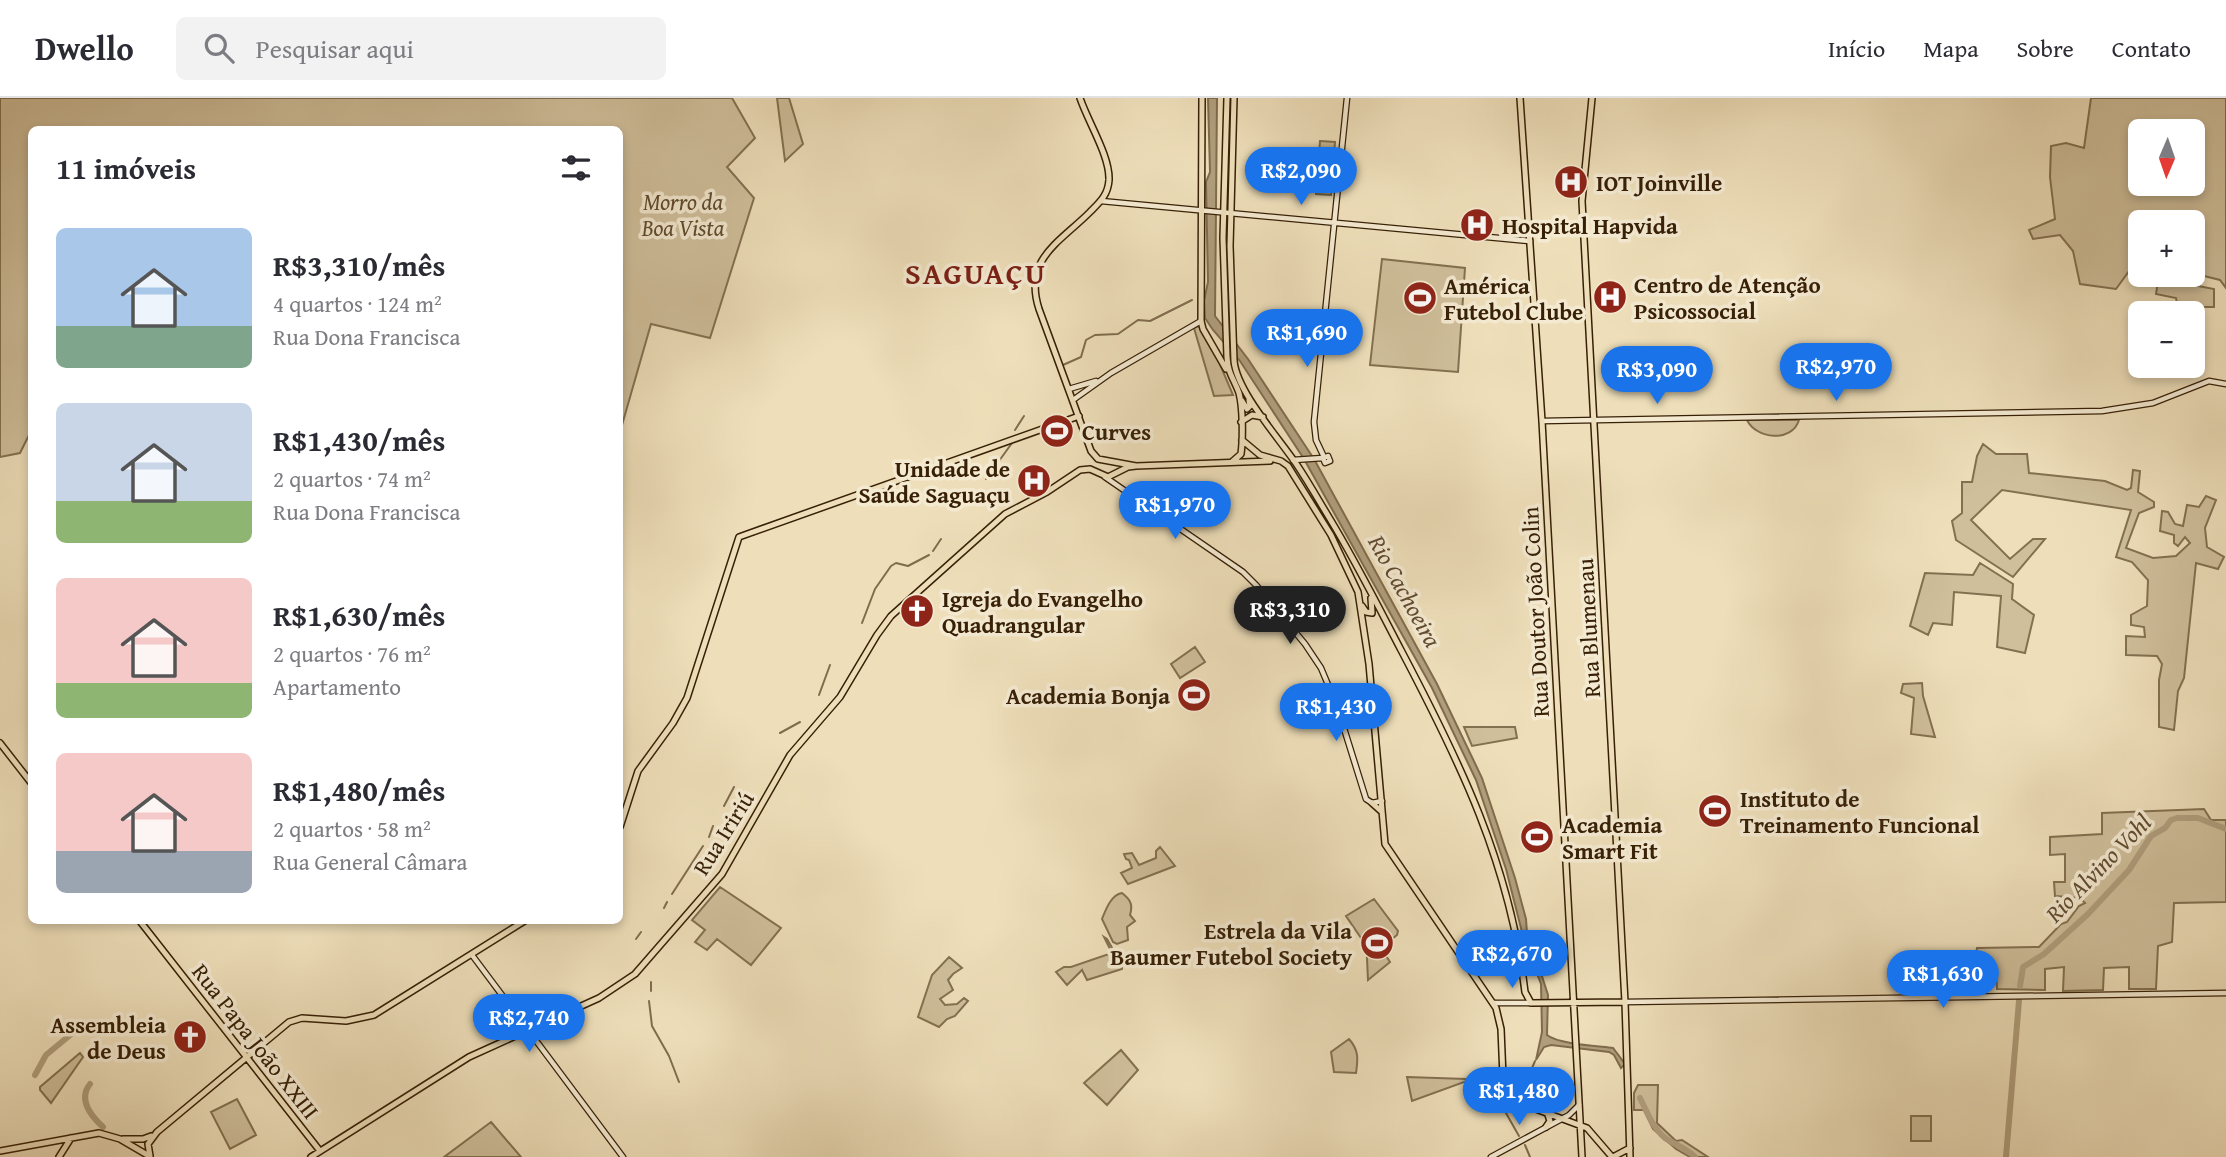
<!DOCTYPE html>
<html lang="pt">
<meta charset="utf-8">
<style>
:root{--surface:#fff;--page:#f2f2f3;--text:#2b2b33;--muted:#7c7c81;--line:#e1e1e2;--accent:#1a73e8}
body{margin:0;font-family:"Gentium Book Plus",serif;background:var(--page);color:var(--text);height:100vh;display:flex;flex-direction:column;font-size:26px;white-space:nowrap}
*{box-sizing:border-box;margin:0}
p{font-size:23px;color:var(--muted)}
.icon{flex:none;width:38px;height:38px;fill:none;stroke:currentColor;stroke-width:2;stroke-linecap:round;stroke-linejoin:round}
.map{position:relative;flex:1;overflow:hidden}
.panel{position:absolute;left:28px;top:28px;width:595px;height:798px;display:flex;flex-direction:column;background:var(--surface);border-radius:10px;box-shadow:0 4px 10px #0003}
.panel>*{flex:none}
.needle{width:46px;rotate:182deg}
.controls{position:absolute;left:2128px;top:21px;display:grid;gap:14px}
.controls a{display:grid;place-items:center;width:77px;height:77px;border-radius:10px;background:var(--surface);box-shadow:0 4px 10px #0003;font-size:35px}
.price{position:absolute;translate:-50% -60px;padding:0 16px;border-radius:24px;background:var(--accent);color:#fff;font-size:23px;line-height:46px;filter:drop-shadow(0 2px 4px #0008)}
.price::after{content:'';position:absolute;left:50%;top:42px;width:21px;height:16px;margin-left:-10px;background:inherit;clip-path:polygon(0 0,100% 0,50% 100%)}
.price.selected{background:#222;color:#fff}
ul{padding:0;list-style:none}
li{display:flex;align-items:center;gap:21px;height:175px;padding:0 28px}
li span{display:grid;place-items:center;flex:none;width:196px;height:140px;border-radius:10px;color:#555}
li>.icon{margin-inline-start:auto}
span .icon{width:84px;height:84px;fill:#fffc;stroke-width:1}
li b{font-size:30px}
h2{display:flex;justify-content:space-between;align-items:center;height:84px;padding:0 28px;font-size:30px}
header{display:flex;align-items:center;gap:42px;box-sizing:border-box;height:98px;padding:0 35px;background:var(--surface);border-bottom:2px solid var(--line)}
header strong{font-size:33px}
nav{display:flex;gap:38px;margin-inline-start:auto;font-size:24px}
.search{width:490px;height:63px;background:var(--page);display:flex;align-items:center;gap:18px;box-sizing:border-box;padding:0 24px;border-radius:10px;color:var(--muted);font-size:26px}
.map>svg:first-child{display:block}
</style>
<header>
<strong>Dwello</strong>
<div class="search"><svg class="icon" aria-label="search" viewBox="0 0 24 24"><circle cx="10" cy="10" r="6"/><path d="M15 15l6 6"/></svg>Pesquisar aqui</div>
<nav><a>Início</a><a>Mapa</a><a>Sobre</a><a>Contato</a></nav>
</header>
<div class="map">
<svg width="2226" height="1059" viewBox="0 0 2226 1059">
<rect width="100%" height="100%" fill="#eedfba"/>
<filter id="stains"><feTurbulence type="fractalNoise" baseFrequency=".00286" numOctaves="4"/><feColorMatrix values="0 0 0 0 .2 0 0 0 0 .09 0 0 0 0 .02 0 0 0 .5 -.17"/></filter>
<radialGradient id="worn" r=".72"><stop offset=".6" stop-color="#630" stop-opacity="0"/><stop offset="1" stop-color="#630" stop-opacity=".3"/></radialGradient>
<path fill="#cfbf9b" stroke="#837050" stroke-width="2" fill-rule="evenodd" d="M0 0H732L755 40 727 69 754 100 710 240 651 226 620 334V32H32L31 333 20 355 0 359Z
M777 0H789L803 46 785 63Z
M2091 0H2226V190L2220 182 2200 177 2198 188 2214 191V209H2191L2197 227H2193V215H2179L2176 200 2156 196 2159 177H2193V124H2140V158L2116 191 2080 186 2073 153 2060 137 2033 141 2029 132 2055 121 2050 79 2051 48 2066 45 2084 50ZM2193 33V86H2140V33Z
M1320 43 1335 44 1331 97 1316 96Z
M1382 161 1465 170 1458 274 1370 267Z
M1199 228 1219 264 1233 297 1214 298 1194 230Z
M1747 322H1799C1792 345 1756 341 1747 322Z
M1983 346 1996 356H2027L2029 375 2105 383 2127 392 2131 390 2133 372 2140 373 2138 394 2154 404V409L2139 415 2126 450 2153 460 2176 458 2190 445 2185 439 2178 448 2174 445V437L2160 433 2162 413 2168 414 2175 426 2183 428 2187 407 2199 409 2206 398 2216 402 2205 430 2207 449 2224 459 2218 471 2196 465 2184 580 2178 593 2174 632 2159 629V582L2162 566 2157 558 2126 557V538L2145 539 2144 529 2131 527V517L2147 508 2148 482 2132 464 2116 459 2131 412 2002 392 1971 422 2010 461 2033 441H2045L2013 479 1956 442 1952 423 1962 415V384H1972L1977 358Z
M1980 465 2013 486 2012 501 2034 517 2025 555 1997 549 2001 498 1954 494 1952 527 1933 525 1928 537 1910 528 1925 475 1973 477Z
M1195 549 1205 564 1180 580 1171 566Z
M1922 585 1923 598 1935 639 1911 636 1914 600 1901 595 1903 586Z
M1464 629H1515L1517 640 1472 648Z
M2204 711 2211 722H2226V804L2174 805 2172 844 2158 848 2156 891H2129V869L2104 870 2103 892 2063 893 2064 869 2045 871V892L1997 891 1996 870H1957L1955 860 1964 861 1965 868H1974L1977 850 2039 849 2061 826 2067 824 2079 808 2085 805 2080 800 2055 798 2054 784H2065V756L2050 757V739L2102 736V715Z
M1160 749 1175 768 1128 786 1121 775 1132 770 1129 762 1126 761 1124 756 1132 755 1139 767 1156 760V753Z
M720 789 781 830 751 867 717 841 707 852 695 844 705 832 692 822Z
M1122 795C1131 802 1133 807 1130 817L1135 823 1127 829 1128 842 1117 846 1113 844 1102 821C1106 811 1111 797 1122 795Z
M1374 801 1398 833 1397 837 1381 850 1390 864 1368 882 1366 839 1361 840 1346 818Z
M1104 839 1107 841 1122 867V871L1087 882 1082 872 1067 887 1056 874 1064 869H1071L1112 855Z
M949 859 962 870 953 876 948 882 953 892 940 901 945 907 957 906 964 900 968 903 955 918 947 921 939 929 918 919 932 877Z
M1349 941C1359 952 1358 961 1356 975L1334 974 1331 954Z
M1121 952 1138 972 1107 1007 1084 985Z
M80 955 83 959 51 1005 40 992V989Z
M1407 979 1466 981 1467 983 1412 1003Z
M1638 987H1658L1657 1025 1676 1043 1682 1042 1708 1059H1690L1676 1051 1653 1031 1644 1012H1634V995Z
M237 1001 256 1037 230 1051 211 1014Z
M1911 1018H1931V1043H1911Z
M491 1024 521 1059H444Z"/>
<path fill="#b09e7d" stroke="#806c4d" stroke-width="2" d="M1208 0H1217L1215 218 1248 261 1314 361 1437 586 1482 680 1515 780 1526 821 1527 835 1538 865 1542 866 1539 869 1548 897 1547 937C1558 946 1597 948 1613 950L1625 966 1621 970 1614 957 1609 954 1551 947 1544 949 1536 962 1542 934 1541 886 1524 842 1506 771 1476 682 1432 590 1304 361 1240 263 1213 232 1205 220 1204 203 1208 184 1206 84 1210 74Z"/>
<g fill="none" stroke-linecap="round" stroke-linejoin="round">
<path stroke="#806c4d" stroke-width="2" d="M1063 267 1081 259 1086 242 1095 237 1118 236 1138 222 1150 223 1192 202
M1015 332 1024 318
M986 381 1012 345
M933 453 941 441
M862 525 875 491 891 468 896 465 908 468 929 457
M819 597 830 567
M780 635 800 624
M724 708 734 689
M709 739 713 728
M672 796 703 748
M664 810 667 804
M636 841 641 834
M651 893V884
M649 903 652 928 669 958 679 984
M1522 994 1535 963
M1515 998 1505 1003 1502 1008 1519 1038
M1525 1047 1530 1059"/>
<path stroke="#b09e7d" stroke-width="6" d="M2020 888 2023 869 2044 856 2088 816 2129 772 2151 738 2165 730 2171 722 2177 720H2198L2226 731
M35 977 46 957 81 928 95 932
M90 986C78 1001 90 1017 103 1029
M1640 1000C1647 1014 1653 1030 1665 1040 1675 1047 1686 1050 1695 1059
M2006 1059 2019 903"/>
<g stroke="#372006" stroke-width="7">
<path id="secondary" d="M1101 103 1530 143
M1069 291 1096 283
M1073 302 1111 275 1201 223
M1542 323 2102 313 2153 305 2209 283 2226 286
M1328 358 1330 363 1325 365 1323 360Z
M1324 359 1316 342 1314 324 1347 0
M1293 362 1323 360
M1105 379 1243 474 1256 487 1305 546 1321 570 1337 608 1366 701 1372 705 1382 703
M472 857 623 1059
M1625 904 2226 895
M1493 905H1531
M1491 1059 1569 1017 1579 1007"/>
</g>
<g stroke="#372006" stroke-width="8">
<path id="primary" d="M1080 0C1088 24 1110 58 1109 82 1108 97 1100 104 1090 114 1059 145 1023 161 1039 211L1091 353 1098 361 1136 368 1270 363
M1202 0 1201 223 1203 231 1226 271
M1227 0 1223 140 1227 259C1228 276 1234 281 1239 295 1243 310 1243 341 1241 356L1233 363
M1234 0 1230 148 1234 263C1237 294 1279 340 1297 367 1309 385 1319 403 1330 421 1356 464 1378 508 1401 552 1460 664 1510 766 1525 894L1531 905 1625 904
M1520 0 1542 323 1582 1059
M1592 0 1582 103 1625 904 1630 1059
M1242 303 1247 311 1250 308 1249 302
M1241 324 1252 317 1263 319
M1242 342 1260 357 1281 363 1288 368 1331 437 1358 494 1369 566 1385 746 1496 910 1501 931 1503 979 1533 1010 1587 1030 1612 1059
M1362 508 1366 514 1372 515 1371 500
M0 645 32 686
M1372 705 1382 714
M620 729 638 673 673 625 687 600 739 439 1079 318
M139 822 320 1053
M1546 1029 1550 1023 1548 1017
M123 1041H143L151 1038
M0 1053 99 1035 120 1041 149 1058
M150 1058 148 1046 157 1034 289 924 302 920 346 923 374 917 526 822
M59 1059 71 1040
M311 1059 469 959 599 900 635 876 722 776 790 657 840 599 877 537 891 518 1005 416 1047 394 1080 372 1090 371 1108 379 1128 369 1136 368
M1613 1059 1630 1050"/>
</g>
<use href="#secondary" stroke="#f4ead2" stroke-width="4.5"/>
<use href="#primary" stroke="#eedfba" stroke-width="5"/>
</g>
<defs>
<g id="hospital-disc" transform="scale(1.75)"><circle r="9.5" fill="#8f2418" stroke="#f4ead2"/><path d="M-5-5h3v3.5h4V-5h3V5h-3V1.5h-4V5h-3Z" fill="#fff"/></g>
<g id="stadium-disc" transform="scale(1.75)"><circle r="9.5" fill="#8f2418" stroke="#f4ead2"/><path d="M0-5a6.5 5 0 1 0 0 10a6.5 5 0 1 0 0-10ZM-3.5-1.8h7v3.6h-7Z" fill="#fff"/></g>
<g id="church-disc" transform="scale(1.75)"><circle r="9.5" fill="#8f2418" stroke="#f4ead2"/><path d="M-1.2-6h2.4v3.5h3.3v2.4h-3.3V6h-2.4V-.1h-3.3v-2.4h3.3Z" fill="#fff"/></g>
</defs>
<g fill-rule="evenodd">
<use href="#hospital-disc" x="1571" y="84"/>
<use href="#hospital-disc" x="1477" y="127"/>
<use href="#hospital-disc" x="1610" y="199"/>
<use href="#stadium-disc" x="1420" y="200"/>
<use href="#stadium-disc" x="1057" y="333"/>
<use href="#hospital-disc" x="1034" y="383"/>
<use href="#church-disc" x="917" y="513"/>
<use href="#stadium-disc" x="1194" y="597"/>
<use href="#stadium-disc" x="1715" y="713"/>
<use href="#stadium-disc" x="1537" y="739"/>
<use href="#stadium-disc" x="1377" y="845"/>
<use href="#church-disc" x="190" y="939"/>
</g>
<g text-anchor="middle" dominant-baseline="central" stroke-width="7" stroke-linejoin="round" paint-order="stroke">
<g font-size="23" font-weight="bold" fill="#372006" stroke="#f4ead2" text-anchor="start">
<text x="1596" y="84">IOT Joinville</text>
<text x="1502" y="127">Hospital Hapvida</text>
<text x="1634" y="186">Centro de Atenção<tspan x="1634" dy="26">Psicossocial</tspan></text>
<text x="1444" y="187">América<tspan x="1444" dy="26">Futebol Clube</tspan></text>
<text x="1082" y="333">Curves</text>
<text x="1010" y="370" text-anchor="end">Unidade de<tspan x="1010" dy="26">Saúde Saguaçu</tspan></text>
<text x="942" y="500">Igreja do Evangelho<tspan x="942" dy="26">Quadrangular</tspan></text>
<text x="1170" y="597" text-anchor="end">Academia Bonja</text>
<text x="1740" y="700">Instituto de<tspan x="1740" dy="26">Treinamento Funcional</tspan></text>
<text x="1562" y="726">Academia<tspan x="1562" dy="26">Smart Fit</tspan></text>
<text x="1352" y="832" text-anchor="end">Estrela da Vila<tspan x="1352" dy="26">Baumer Futebol Society</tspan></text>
<text x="166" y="926" text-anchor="end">Assembleia<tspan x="166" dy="26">de Deus</tspan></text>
</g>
<g font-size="23" font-style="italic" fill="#5d482b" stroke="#f4ead2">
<text x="683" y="103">Morro da<tspan x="683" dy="26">Boa Vista</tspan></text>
</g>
<g font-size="23" fill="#372006" stroke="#f4ead2">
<text transform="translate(1535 514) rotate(-93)">Rua Doutor João Colin</text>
<text transform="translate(1588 530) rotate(-93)">Rua Blumenau</text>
<text transform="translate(723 735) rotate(-58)">Rua Iririú</text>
<text transform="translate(256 943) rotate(52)">Rua Papa João XXIII</text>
</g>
<g font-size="24" font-style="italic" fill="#614c30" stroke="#f4ead2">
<text transform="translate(1405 493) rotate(61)">Rio Cachoeira</text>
<text transform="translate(2098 770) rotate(-46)">Rio Alvino Vohl</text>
</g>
<g font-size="30" font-weight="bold" letter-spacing="2" fill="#7a1f14" stroke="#f4ead2">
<text x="976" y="175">SAGUAÇU</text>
</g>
</g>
<rect width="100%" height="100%" filter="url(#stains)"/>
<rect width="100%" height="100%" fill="url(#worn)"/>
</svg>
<div class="controls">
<a><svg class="needle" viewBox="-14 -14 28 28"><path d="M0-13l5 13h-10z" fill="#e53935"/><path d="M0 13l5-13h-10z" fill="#7c7c81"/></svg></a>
<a>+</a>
<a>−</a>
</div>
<b class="price" style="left:1301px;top:109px">R$2,090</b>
<b class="price" style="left:1307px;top:271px">R$1,690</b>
<b class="price" style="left:1836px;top:305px">R$2,970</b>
<b class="price" style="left:1657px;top:308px">R$3,090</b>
<b class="price" style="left:1175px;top:443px">R$1,970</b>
<b class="price selected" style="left:1290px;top:548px">R$3,310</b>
<b class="price" style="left:1336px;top:645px">R$1,430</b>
<b class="price" style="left:1512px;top:892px">R$2,670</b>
<b class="price" style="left:1943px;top:912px">R$1,630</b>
<b class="price" style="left:529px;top:956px">R$2,740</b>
<b class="price" style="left:1519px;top:1029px">R$1,480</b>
<section class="panel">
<h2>11 imóveis<svg class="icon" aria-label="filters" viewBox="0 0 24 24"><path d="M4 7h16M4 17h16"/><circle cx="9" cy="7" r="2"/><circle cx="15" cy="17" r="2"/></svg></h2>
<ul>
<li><span style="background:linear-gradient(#a9c7e8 70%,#7fa58c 0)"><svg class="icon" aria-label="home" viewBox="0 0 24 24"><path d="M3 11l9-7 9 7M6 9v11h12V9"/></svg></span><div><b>R$3,310/mês</b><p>4 quartos · 124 m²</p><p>Rua Dona Francisca</p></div></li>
<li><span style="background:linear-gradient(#c9d6e8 70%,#8fb573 0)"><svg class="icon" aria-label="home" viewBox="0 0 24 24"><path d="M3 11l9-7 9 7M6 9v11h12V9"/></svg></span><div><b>R$1,430/mês</b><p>2 quartos · 74 m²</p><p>Rua Dona Francisca</p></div></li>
<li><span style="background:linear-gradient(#f6c9c9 75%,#8fb573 0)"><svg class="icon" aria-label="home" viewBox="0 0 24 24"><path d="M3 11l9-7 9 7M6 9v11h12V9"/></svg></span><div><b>R$1,630/mês</b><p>2 quartos · 76 m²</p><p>Apartamento</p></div></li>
<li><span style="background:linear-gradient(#f6c9c9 70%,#9aa5b1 0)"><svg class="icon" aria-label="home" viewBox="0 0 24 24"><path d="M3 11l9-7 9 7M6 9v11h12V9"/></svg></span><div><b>R$1,480/mês</b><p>2 quartos · 58 m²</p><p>Rua General Câmara</p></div></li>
</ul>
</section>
</div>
